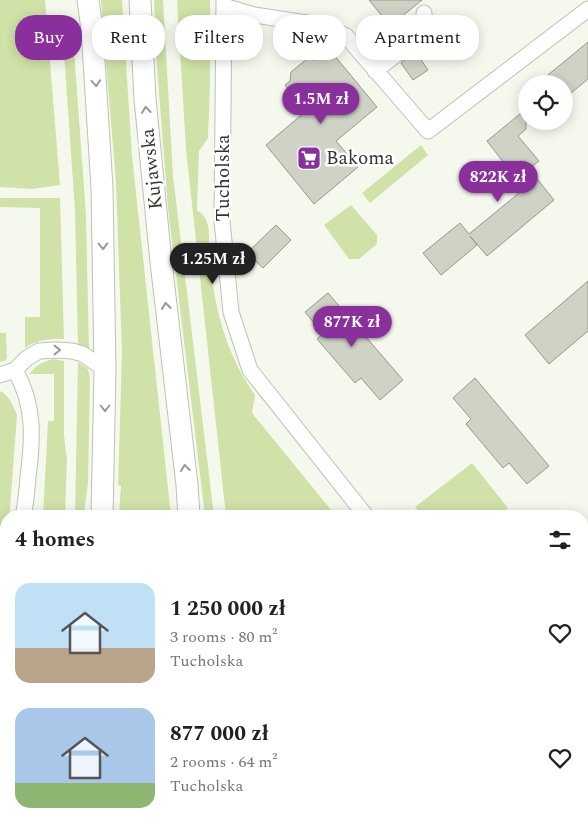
<!DOCTYPE html>
<meta charset="utf-8">
<style>
:root{--surface:#fff;--page:#f6f6f6;--text:#202124;--muted:#757577;--accent:#89309c}
body{margin:0;font-family:Spectral,serif;background:var(--page);color:var(--text);height:100vh;display:flex;flex-direction:column;font-size:19px;white-space:nowrap}
*{box-sizing:border-box;margin:0}
p{font-size:16px;color:var(--muted)}
.icon{flex:none;width:28px;height:28px;fill:none;stroke:currentColor;stroke-width:2;stroke-linecap:round;stroke-linejoin:round}
.map{position:relative;flex:1;overflow:hidden}
.panel{position:absolute;left:0px;top:510px;width:589px;height:320px;display:flex;flex-direction:column;background:var(--surface);border-radius:20px 20px 0 0;box-shadow:0 2px 12px #0003}
.panel>*{flex:none}
.hud{position:absolute;left:15px;top:15px;width:559px;height:45px;display:flex;gap:10px}
.fabs{position:absolute;left:518px;top:75px;display:grid;gap:10px}
.fabs a{display:grid;place-items:center;width:55px;height:55px;border-radius:50%;background:var(--surface);box-shadow:0 2px 12px #0003;font-size:25px}
.price{position:absolute;translate:-50% -42px;padding:0 11px;border-radius:18px;background:var(--accent);color:#fff;font-size:16px;line-height:32px;filter:drop-shadow(0 1px 2px #0008)}
.price::after{content:'';position:absolute;left:50%;top:30px;width:15px;height:11px;margin-left:-8px;background:inherit;clip-path:polygon(0 0,100% 0,50% 100%)}
.price.active{background:#222;color:#fff}
ul{padding:0;list-style:none}
li{display:flex;align-items:center;gap:15px;height:125px;padding:0 15px}
li span{display:grid;place-items:center;flex:none;width:140px;height:100px;border-radius:15px;color:#555}
li>.icon{margin-inline-start:auto}
span .icon{width:60px;height:60px;fill:#fffc;stroke-width:1}
li b{font-size:21px}
h2{display:flex;justify-content:space-between;align-items:center;height:60px;padding:0 15px;font-size:21px}
.pill{padding:0 18px;border-radius:20px;background:var(--surface);box-shadow:0 2px 12px #0003;font-size:18px;line-height:45px}
.pill.active{background:var(--accent);color:#fff}
.map>svg:first-child{display:block}
</style>
<div class="map">
<svg width="588" height="830" viewBox="0 0 588 830">
<rect width="100%" height="100%" fill="#f5f9ed"/>
<path fill="#e8eeda" d="M585 600 588 605V745L583 750 582 601Z"/>
<path fill="#d0e2a8" d="M0 0H45L60 185 32 189 0 187Z
M101 0H122L132 156 171 516H119L121 486 118 485 122 353 116 183Z
M154 0H163L173 176 214 516H205L168 208 157 67Z
M177 0H210V86L208 138 199 151 197 210C213 220 208 237 209 255 214 305 225 353 255 395L252 413 336 516H226L186 149Z
M62 23H72L86 215 89 351 78 347 75 211Z
M421 145 428 155 370 203 362 193Z
M0 198H60L64 339C49 339 38 339 25 348V317H40V208L0 207Z
M351 205 377 235V244L359 259H349L324 225Z
M0 333H6L7 358 5 361 0 362Z
M53 359 64 361V435L67 460 65 516H43L48 421H54V374H29C37 365 42 362 53 359Z
M78 362 88 369 90 378 88 482 84 516H75Z
M0 391C9 395 13 406 17 415L10 508 9 516H6V521L0 527Z
M472 463 508 508 498 516H423L415 507Z
M0 582H6V609L0 610Z
M6 806V824H27L26 830H0V807Z
M94 824H159V830H92Z
M223 824H348L350 830H223Z
M462 824H510L500 830H438Z"/>
<path fill="#cfd3c6" stroke="#95988d" d="M369 0H422L390 26Z
M588 42V79L564 99V84H537Z
M329 49 377 107 336 141 358 167 314 204 266 145 306 111 285 85 290 81 291 72 307 59 316 60Z
M415 51 428 70 413 80 401 63Z
M526 109V129L518 136 539 161 529 169 554 200 487 256 470 236 477 245 441 275 423 253 460 223 469 234 524 189 487 141Z
M276 225 291 240 263 268 247 253Z
M588 281V331L549 364 525 335Z
M328 293 403 380 380 400 361 378 355 383 317 339 323 334 305 312Z
M475 378 549 466 527 484 509 463 503 468 466 424 471 419 453 398Z"/>
<g fill="none" stroke-linecap="round" stroke-linejoin="round">
<g stroke="#bdc1b5" stroke-width="17">
<path id="street" d="M224 0 222 221 231 312 250 370 366 516
M224 6 254 15 326 26 346 36 428 131 588 9
M375 71 425 32 424 13
M15 370C35 405 33 439 28 477 27 490 26 504 23 516
M0 375 15 370 27 358 39 351 55 350 72 351 83 354 105 370
M0 550 6 548
M582 566 588 562"/>
</g>
<g stroke="#bdc1b5" stroke-width="23">
<path id="secondary" d="M88 0 92 29 102 188 105 370 102 516
M140 0 145 99 161 262 187 485 189 516
M68 830 69 824
M171 830 172 824"/>
</g>
<g stroke="#bdc1b5" stroke-width="26">
<path id="primary" d="M582 793 588 787
M522 830 530 824
M548 830 553 824"/>
</g>
<use href="#street" stroke="#fff" stroke-width="15"/>
<use href="#secondary" stroke="#fff" stroke-width="21"/>
<use href="#primary" stroke="#fff" stroke-width="24"/>
</g>
<defs><path id="oneway-chevron" d="M-2-3.5L2.5 0L-2 3.5" fill="none" stroke-width="1.6" stroke-linecap="round" stroke-linejoin="round" transform="scale(1.25)"/></defs>
<g stroke="#989a97">
<use href="#oneway-chevron" transform="translate(96 83) rotate(86)"/>
<use href="#oneway-chevron" transform="translate(146 110) rotate(-96)"/>
<use href="#oneway-chevron" transform="translate(103 246) rotate(89)"/>
<use href="#oneway-chevron" transform="translate(166 306) rotate(-96)"/>
<use href="#oneway-chevron" transform="translate(57 350)"/>
<use href="#oneway-chevron" transform="translate(105 408) rotate(90)"/>
<use href="#oneway-chevron" transform="translate(185 468) rotate(-97)"/>
</g>
<defs>
<g id="supermarket-square" transform="scale(1.25)"><rect x="-9" y="-9" width="18" height="18" rx="4" fill="#89309c" stroke="#fff"/><path d="M-6-5.5h2.5l.6 2H6L4.5 2H-2.5L-4.4-4H-6ZM-1.5 3.2a1.3 1.3 0 1 0 .1 0ZM3 3.2a1.3 1.3 0 1 0 .1 0Z" fill="#fff"/></g>
</defs>
<g fill-rule="evenodd">
<use href="#supermarket-square" x="309" y="158"/>
</g>
<g text-anchor="middle" dominant-baseline="central" stroke-width="5" stroke-linejoin="round" paint-order="stroke">
<g font-size="19" fill="#32342f" stroke="#fff" text-anchor="start">
<text x="326" y="158">Bakoma</text>
</g>
<g font-size="19" fill="#32342f" stroke="#fff">
<text transform="translate(152 169) rotate(-96)">Kujawska</text>
<text transform="translate(223 178) rotate(-90)">Tucholska</text>
</g>
</g>
</svg>
<div class="fabs">
<a><svg class="icon" aria-label="locate" viewBox="0 0 24 24"><circle cx="12" cy="12" r="6"/><path d="M12 2v4M12 18v4M2 12h4M18 12h4"/></svg></a>
</div>
<b class="price" style="left:321px;top:125px">1.5M zł</b>
<b class="price" style="left:498px;top:203px">822K zł</b>
<b class="price active" style="left:213px;top:285px">1.25M zł</b>
<b class="price" style="left:352px;top:348px">877K zł</b>
<div class="hud">
<a class="pill active">Buy</a>
<a class="pill">Rent</a>
<a class="pill">Filters</a>
<a class="pill">New</a>
<a class="pill">Apartment</a>
</div>
<section class="panel">
<h2>4 homes<svg class="icon" aria-label="filters" viewBox="0 0 24 24"><path d="M4 7h16M4 17h16"/><circle cx="9" cy="7" r="2"/><circle cx="15" cy="17" r="2"/></svg></h2>
<ul>
<li><span style="background:linear-gradient(#bfe0f5 65%,#b9a48a 0)"><svg class="icon" aria-label="home" viewBox="0 0 24 24"><path d="M3 11l9-7 9 7M6 9v11h12V9"/></svg></span><div><b>1 250 000 zł</b><p>3 rooms · 80 m²</p><p>Tucholska</p></div><svg class="icon" aria-label="heart" viewBox="0 0 24 24"><path d="M12 20l-8-8c-3-5 5-10 8-4 3-6 11-1 8 4z"/></svg></li>
<li><span style="background:linear-gradient(#a9c7e8 75%,#8fb573 0)"><svg class="icon" aria-label="home" viewBox="0 0 24 24"><path d="M3 11l9-7 9 7M6 9v11h12V9"/></svg></span><div><b>877 000 zł</b><p>2 rooms · 64 m²</p><p>Tucholska</p></div><svg class="icon" aria-label="heart" viewBox="0 0 24 24"><path d="M12 20l-8-8c-3-5 5-10 8-4 3-6 11-1 8 4z"/></svg></li>
</ul>
</section>
</div>
